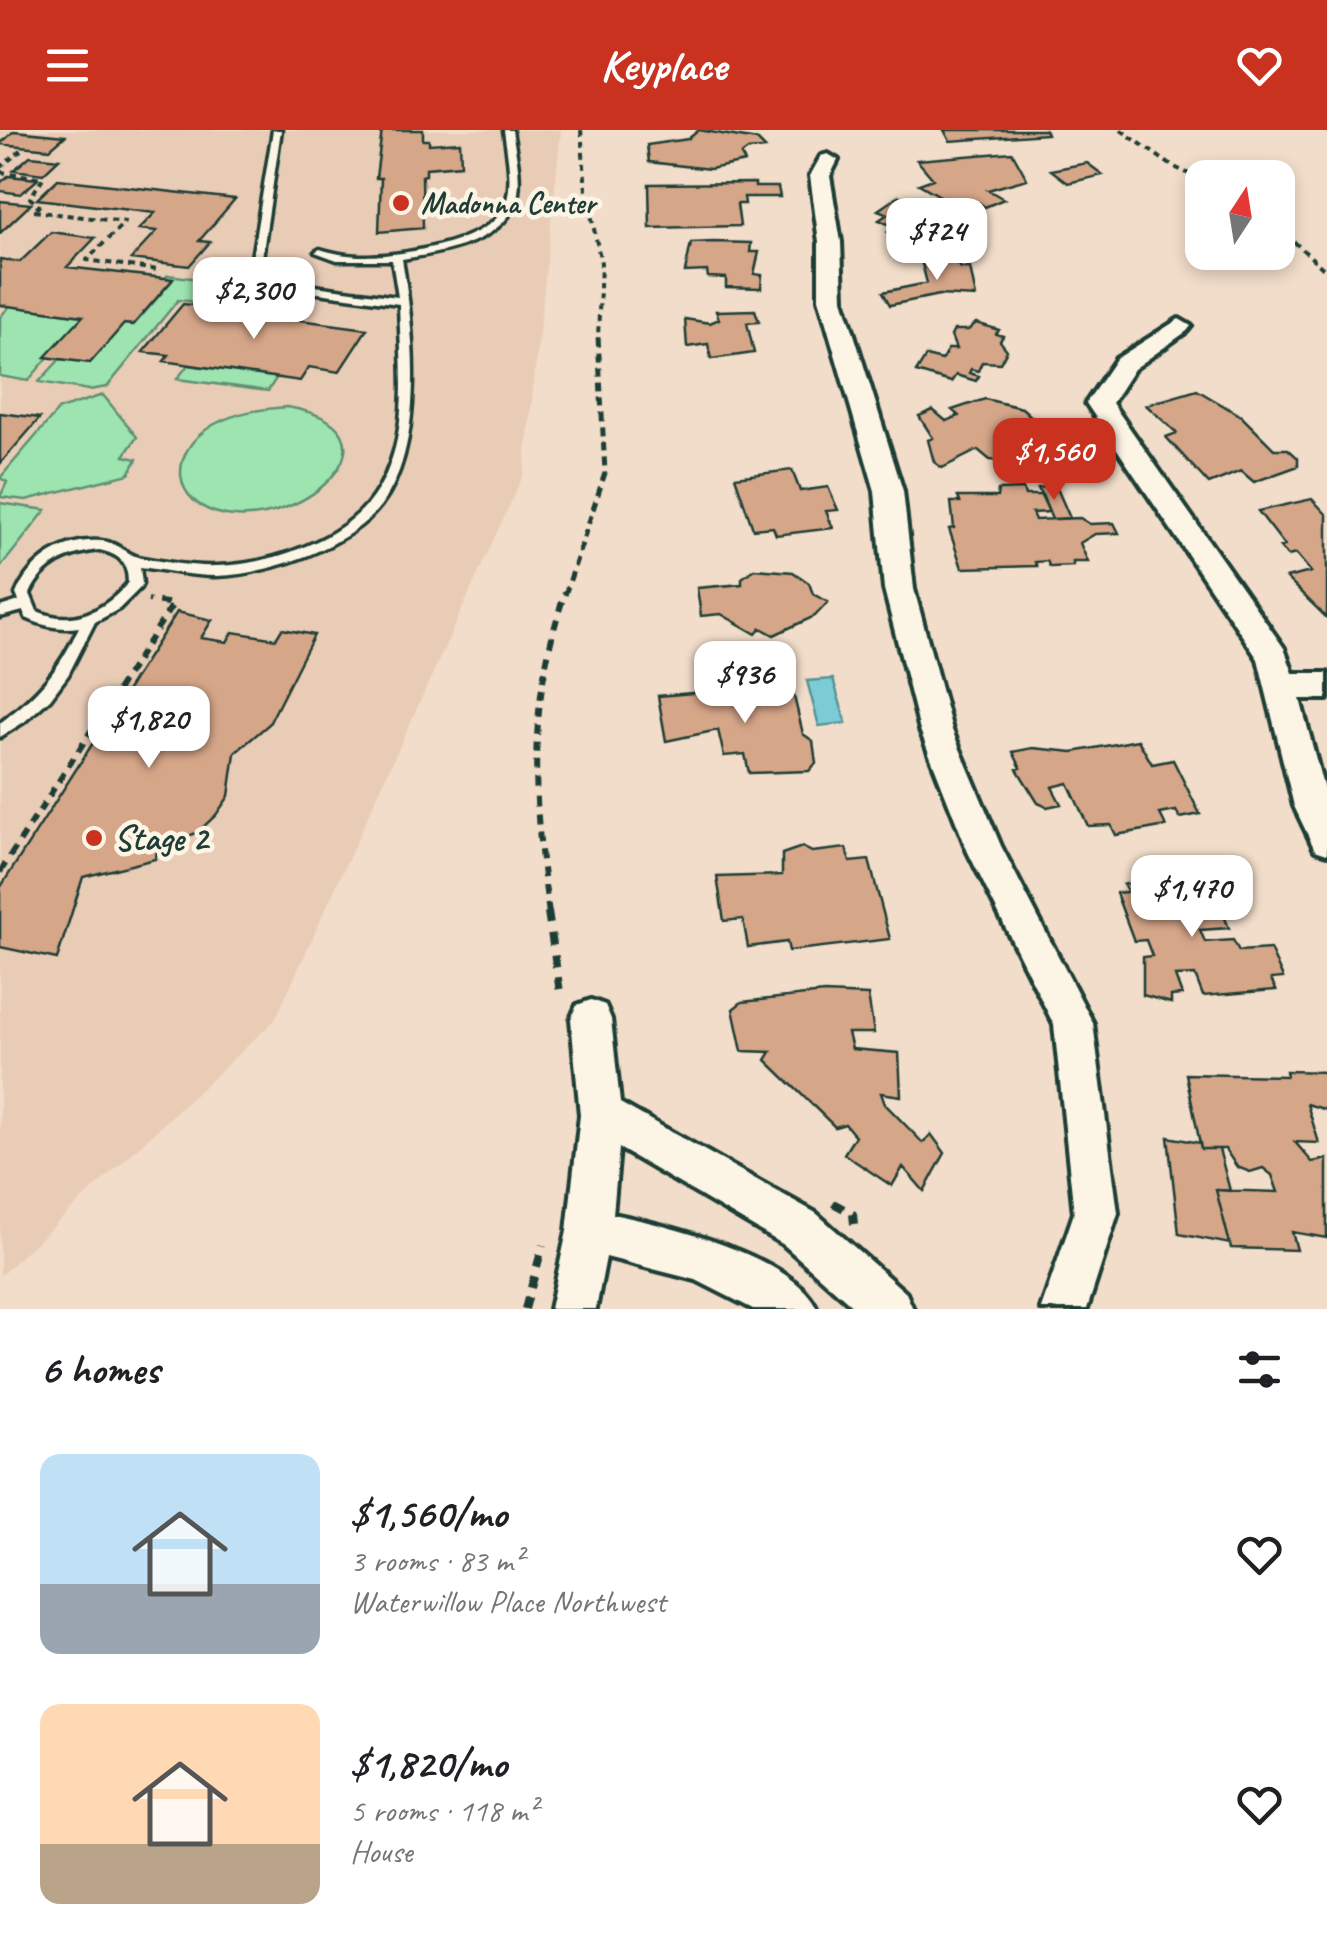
<!DOCTYPE html>
<meta charset="utf-8">
<style>
:root{--surface:#fff;--page:#f6f6f6;--text:#202124;--muted:#757577;--accent:#c8321e}
body{margin:0;font-family:Caveat,sans-serif;background:var(--page);color:var(--text);height:100vh;display:flex;flex-direction:column;font-size:38px;white-space:nowrap}
*{box-sizing:border-box;margin:0}
p{font-size:32px;color:var(--muted)}
.icon{flex:none;width:55px;height:55px;fill:none;stroke:currentColor;stroke-width:2;stroke-linecap:round;stroke-linejoin:round}
.map{position:relative;height:1179px;overflow:hidden}
.panel{display:flex;flex-direction:column;background:var(--surface);flex:1}
.panel>*{flex:none}
.needle{width:65px;rotate:12deg}
.tools{position:absolute;left:1185px;top:30px;display:grid;gap:20px}
.tools a{display:grid;place-items:center;width:110px;height:110px;border-radius:20px;background:var(--surface);box-shadow:0 5px 15px #0003;font-size:50px}
.price{position:absolute;translate:-50% -85px;padding:0 22px;border-radius:20px;background:#fff;color:#222;font-size:32px;line-height:65px;filter:drop-shadow(0 2px 5px #0008)}
.price::after{content:'';position:absolute;left:50%;top:60px;width:30px;height:22px;margin-left:-15px;background:inherit;clip-path:polygon(0 0,100% 0,50% 100%)}
.price.active{background:var(--accent);color:#fff}
ul{padding:0;list-style:none}
li{display:flex;align-items:center;gap:30px;height:250px;padding:0 40px}
li span{display:grid;place-items:center;flex:none;width:280px;height:200px;border-radius:20px;color:#555}
li>.icon{margin-inline-start:auto}
span .icon{width:120px;height:120px;fill:#fffc;stroke-width:1}
li b{font-size:42px}
h2{display:flex;justify-content:space-between;align-items:center;height:120px;padding:0 40px;font-size:42px}
header{display:flex;justify-content:space-between;align-items:center;height:130px;padding:0 40px;background:var(--accent);color:#fff;font-size:45px;font-weight:600}
.map>svg:first-child{display:block}
</style>
<header><svg class="icon" aria-label="menu" viewBox="0 0 24 24"><path d="M4 6h16M4 12h16M4 18h16"/></svg>Keyplace<svg class="icon" aria-label="heart" viewBox="0 0 24 24"><path d="M12 20l-8-8c-3-5 5-10 8-4 3-6 11-1 8 4z"/></svg></header>
<div class="map">
<svg width="1327" height="1179" viewBox="0 0 1327 1179">
<rect width="100%" height="100%" fill="#f1ddc9"/>
<filter id="ink" filterUnits="userSpaceOnUse"><feTurbulence type="fractalNoise" baseFrequency=".01" numOctaves="2"/><feDisplacementMap in="SourceGraphic" scale="20" xChannelSelector="R" yChannelSelector="G"/><feConvolveMatrix kernelMatrix="1 2 1 2 8 2 1 2 1" color-interpolation-filters="sRGB"/></filter>
<g filter="url(#ink)">
<path fill="#e9ccb6" d="M0 0H561L524 343 275 890 0 1146Z"/>
<path fill="#9de4b1" stroke="#5e9072" stroke-width="2.5" d="M168 145 214 151 212 163 199 172 178 170 107 257 89 260 39 252 60 229 90 233 124 194 134 195 172 151 164 149Z
M10 176 83 186 28 251 0 246V187Z
M188 235 277 247 268 261 177 249Z
M103 265 137 307 124 326 137 329 129 344 26 370 0 367 7 352 0 348 59 279Z
M287 277C413 298 307 399 226 385 170 375 167 322 213 295 236 282 261 279 287 277Z
M0 373 46 380 0 438Z"/>
<path fill="#7bccd5" stroke="#569395" stroke-width="2.5" d="M833 549 846 593 819 596 807 551Z"/>
<path fill="#d6a689" stroke="#1f3d34" stroke-width="2.5" d="M382 0H423V10H429V14L460 12 461 35 426 38V45L422 46 423 98 379 102 381 48H376Z
M699 0 757 10 765 18 748 20 741 25 745 32 710 39 649 32 647 15 688 9Z
M944 0H1045L1047 4 950 11Z
M14 1 65 6 50 19 0 14Z
M1012 22 1027 49 988 60 1004 69 985 77 979 73 963 79 919 54 933 49 917 30Z
M30 26 59 29 43 44 14 40Z
M1087 33 1103 45 1068 53 1051 40Z
M8 46 38 49 21 64 0 61V53Z
M58 49 235 69 199 111 210 112 189 136 131 129 157 101 139 99 155 83 37 69Z
M755 53V57H778L780 67H744L745 74H737L740 96 650 98 649 54Z
M899 66 968 95 959 101 949 97 943 102 951 105 941 112 931 108 925 112 906 104 901 107 888 102 895 97 879 90 888 84 878 80Z
M0 71 31 74 0 103Z
M51 102 95 108 67 137 173 149 133 195 124 194 90 233 45 227 83 186 0 175V129L20 132Z
M713 112 751 113 750 122H759L754 144 762 145 761 158 726 157V148L708 147 707 141 685 142 691 113Z
M921 130H953L961 138H970L976 167 939 165 890 175 883 162 927 153Z
M183 174 302 187 300 190 367 199 339 242 309 237 300 251 164 231 169 225 143 222Z
M755 180 759 192 747 193 754 223 711 229 708 214 687 217 685 189 710 193 719 189 716 181Z
M976 193 999 200 996 204 1003 206 1000 211 1007 220 1000 233 982 232 978 241 971 239 969 243 979 246 976 251 956 245 951 252 916 242 926 226 942 230 948 219H956L951 206 954 200H968Z
M1197 260 1241 286 1274 319H1288L1298 328V336L1254 352 1241 341 1209 354 1166 307 1177 303 1146 275Z
M985 269 1022 278 1032 287V306L1049 308 1050 324 1024 321 1014 326V332L990 330 978 320 942 338 934 332 928 310 933 308 919 286 933 280 946 291 959 286 952 280Z
M0 283 40 288 0 334Z
M792 340 800 361 828 357 838 380 826 381 833 398 776 405 773 397 753 399 735 347Z
M1056 356 1070 388 1052 389 1038 358Z
M1023 359 1025 365H1042L1049 382 1032 383 1035 390 1080 388 1090 394 1114 393 1119 403 1095 404 1080 413 1088 432H1073V436L1050 437 1047 431 1035 432 1037 436 962 438 949 399 954 398 951 372H960L958 367H997L998 360Z
M1312 369 1327 385V488L1286 448 1311 442 1296 424 1288 426 1280 417 1285 416 1258 381Z
M754 439 793 442 809 453 813 464 828 472 815 486 774 505 761 498 756 504 721 484 701 486 697 458 742 454V448Z
M177 482 212 490 201 508 227 512 233 502 276 509 282 499 314 505 269 594 235 623 229 666 216 685 199 701 157 722 155 729 83 747 57 829 0 817V758Z
M776 556 792 558 803 604 813 611 816 633 809 641 749 643 745 624 724 626 718 600 666 611 658 566Z
M1138 610 1152 634 1173 630 1200 684 1180 688 1176 681 1160 684 1166 696 1116 705 1111 695 1088 696 1068 653 1052 657 1061 674 1047 677 1038 673 1017 639 1021 638 1013 622 1033 618 1073 622Z
M802 717 812 722 846 718 850 732 869 730 890 809 789 821 787 812 748 817 743 789 724 791 717 747 782 745V724Z
M1200 748 1202 753 1228 751 1242 782 1223 783 1229 798 1200 800 1205 812 1233 810 1239 821 1270 819 1283 848 1271 849 1276 860 1203 866 1195 845 1175 846 1182 865 1171 866V873L1143 865V827L1152 826 1146 810 1134 811 1116 763 1127 762 1124 754 1150 752 1152 757Z
M824 863 868 865 874 903H848L852 919 899 923 901 966 881 963 885 974 923 1013 931 1004 945 1023 924 1061 903 1037 892 1056 844 1024 855 1006 845 994 835 997 766 930 771 922 742 921 733 879 742 872Z
M1286 941 1327 942V980L1307 974 1319 1013 1295 1012 1312 1032 1327 1029V1108L1292 1102 1297 1120 1231 1118 1216 1060 1278 1062 1272 1045 1263 1038 1250 1042 1237 1037 1225 1019H1201L1186 944 1287 946Z
M1168 1007 1200 1013 1201 1019H1219L1230 1061 1216 1060 1230 1114 1179 1104Z"/>
<g fill="none" stroke-linecap="round" stroke-linejoin="round">
<g stroke="#1f3d34" stroke-width="7">
<path id="service" d="M273 0H281L262 128 265 145 277 151 398 167 392 130H337L315 122 320 119C333 123 344 125 358 126 393 127 489 114 505 76 514 53 507 24 504 0H512C515 21 521 42 518 63 510 112 442 123 402 129 414 198 426 316 381 375 363 399 333 415 306 426 277 437 247 445 216 446 191 446 166 440 140 437L142 454 140 458 119 479 95 492 68 545 50 569 24 592 0 607V593C38 564 59 541 79 497 59 500 44 496 26 488L23 481 0 487V477L19 471 16 464C30 431 63 408 101 411 118 412 128 426 142 428 166 432 192 437 217 436 269 435 343 410 373 367 384 352 390 336 395 318 407 272 400 220 399 174L274 157 256 148 252 128ZM99 420C119 424 128 432 128 453 104 481 72 497 37 481L30 464C43 434 68 424 99 420Z"/>
</g>
<g stroke="#1f3d34" stroke-width="8">
<path id="minor" d="M828 24 838 30 830 46 841 112 843 169 903 361 914 459 952 600 1001 716 1093 893 1118 1083 1087 1179H1041L1074 1083 1054 895 968 722 920 600 884 459 875 361 819 169V112L810 46 821 26Z
M1179 189 1191 196 1187 201 1134 239 1112 273 1284 518 1293 543H1327V569H1300L1327 671V724L1315 720 1294 676 1258 529 1086 273 1116 229Z
M591 870 605 875 611 889 620 973 816 1083 906 1163 913 1179H856L784 1115 619 1018 613 1084C665 1095 796 1127 817 1179H753L696 1150 606 1127 596 1179H550L567 1101 580 985 571 889 577 875Z"/>
</g>
<path stroke="#1f3d34" stroke-width="4" stroke-dasharray="6 5" stroke-linecap="butt" d="M581 0 586 60 601 133 598 208
M1121 0 1172 36 1202 50
M0 38 21 20
M0 42 43 48 30 68 39 76 33 81 125 92 87 130 158 140
M1278 97 1327 142"/>
<path stroke="#1f3d34" stroke-width="5" stroke-dasharray="9 6" stroke-linecap="butt" d="M565 465 605 343 598 206"/>
<path stroke="#1f3d34" stroke-width="6" stroke-dasharray="10 8" stroke-linecap="butt" d="M0 742 173 474 148 470
M549 784C532 665 527 579 565 462"/>
<path stroke="#1f3d34" stroke-width="8" stroke-dasharray="12 10" stroke-linecap="butt" d="M548 782 561 869
M833 1073 853 1084 854 1094
M525 1179 543 1115"/>
<use href="#service" fill="#fcf5e5" fill-rule="evenodd"/>
<use href="#minor" fill="#fcf5e5" fill-rule="evenodd"/>
</g>
</g>
<g fill="#c8321e" stroke="#fcf5e5" stroke-width="4">
<circle cx="401" cy="73" r="10"/>
<circle cx="94" cy="708" r="10"/>
</g>
<g text-anchor="middle" dominant-baseline="central" stroke-width="9" stroke-linejoin="round" paint-order="stroke">
<g font-size="30" font-weight="bold" fill="#1f3d34" stroke="#fcf5e5" text-anchor="start">
<text x="421" y="73">Madonna Center</text>
</g>
<g font-size="35" font-weight="bold" fill="#1f3d34" stroke="#fcf5e5" text-anchor="start">
<text x="114" y="708">Stage 2</text>
</g>
</g>
</svg>
<div class="tools">
<a><svg class="needle" viewBox="-14 -14 28 28"><path d="M0-13l5 13h-10z" fill="#e53935"/><path d="M0 13l5-13h-10z" fill="#757577"/></svg></a>
</div>
<b class="price" style="left:937px;top:153px">$724</b>
<b class="price" style="left:254px;top:212px">$2,300</b>
<b class="price active" style="left:1054px;top:373px">$1,560</b>
<b class="price" style="left:745px;top:596px">$936</b>
<b class="price" style="left:149px;top:641px">$1,820</b>
<b class="price" style="left:1192px;top:810px">$1,470</b>
</div>
<section class="panel">
<h2>6 homes<svg class="icon" aria-label="filters" viewBox="0 0 24 24"><path d="M4 7h16M4 17h16"/><circle cx="9" cy="7" r="2"/><circle cx="15" cy="17" r="2"/></svg></h2>
<ul>
<li><span style="background:linear-gradient(#bfe0f5 65%,#9aa5b1 0)"><svg class="icon" aria-label="home" viewBox="0 0 24 24"><path d="M3 11l9-7 9 7M6 9v11h12V9"/></svg></span><div><b>$1,560/mo</b><p>3 rooms · 83 m²</p><p>Waterwillow Place Northwest</p></div><svg class="icon" aria-label="heart" viewBox="0 0 24 24"><path d="M12 20l-8-8c-3-5 5-10 8-4 3-6 11-1 8 4z"/></svg></li>
<li><span style="background:linear-gradient(#ffd9b3 70%,#b9a48a 0)"><svg class="icon" aria-label="home" viewBox="0 0 24 24"><path d="M3 11l9-7 9 7M6 9v11h12V9"/></svg></span><div><b>$1,820/mo</b><p>5 rooms · 118 m²</p><p>House</p></div><svg class="icon" aria-label="heart" viewBox="0 0 24 24"><path d="M12 20l-8-8c-3-5 5-10 8-4 3-6 11-1 8 4z"/></svg></li>
</ul>
</section>
